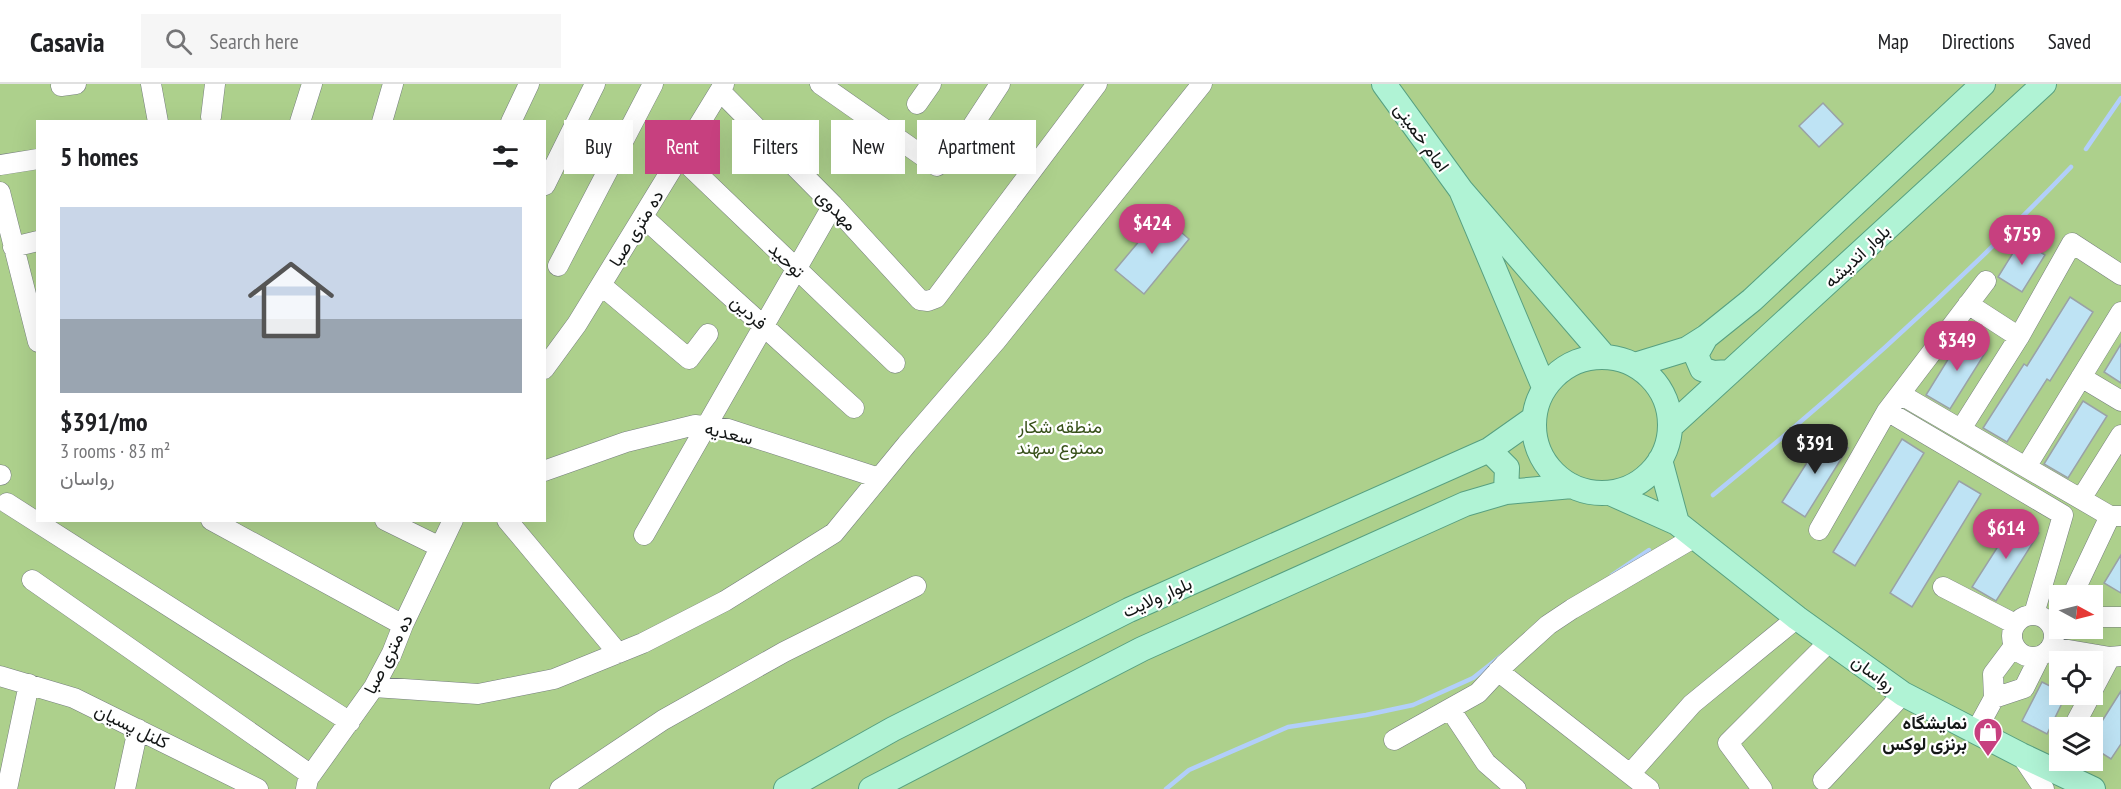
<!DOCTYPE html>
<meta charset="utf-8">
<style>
:root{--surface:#fff;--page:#f6f6f6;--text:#202124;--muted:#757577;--line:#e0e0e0;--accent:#c7407f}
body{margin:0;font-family:"PT Sans Narrow",Vazirmatn,sans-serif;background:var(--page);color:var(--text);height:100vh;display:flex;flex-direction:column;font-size:22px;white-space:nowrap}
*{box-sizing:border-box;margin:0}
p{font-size:20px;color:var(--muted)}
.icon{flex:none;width:33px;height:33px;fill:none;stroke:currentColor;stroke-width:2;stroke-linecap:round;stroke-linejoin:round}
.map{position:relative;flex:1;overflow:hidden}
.details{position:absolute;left:36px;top:36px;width:510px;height:402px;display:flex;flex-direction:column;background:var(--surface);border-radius:0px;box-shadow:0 6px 24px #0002}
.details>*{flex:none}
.banner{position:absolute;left:564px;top:36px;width:570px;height:54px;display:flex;gap:12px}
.needle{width:39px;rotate:97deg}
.fabs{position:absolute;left:2049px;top:501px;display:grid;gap:12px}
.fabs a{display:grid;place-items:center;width:54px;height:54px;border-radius:0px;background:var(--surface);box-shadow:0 6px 24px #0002;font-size:30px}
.price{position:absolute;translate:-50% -51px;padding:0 14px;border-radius:21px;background:var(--accent);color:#fff;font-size:20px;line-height:39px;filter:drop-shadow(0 2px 3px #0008)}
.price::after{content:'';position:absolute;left:50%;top:36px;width:18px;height:14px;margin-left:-9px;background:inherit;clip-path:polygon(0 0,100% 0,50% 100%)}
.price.on{background:#222;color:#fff}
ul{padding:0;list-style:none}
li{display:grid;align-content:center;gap:12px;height:318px;padding:0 24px}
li+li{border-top:2px solid var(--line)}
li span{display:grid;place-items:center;height:186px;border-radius:0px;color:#555}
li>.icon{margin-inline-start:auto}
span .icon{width:108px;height:108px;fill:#fffc;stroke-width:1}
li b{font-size:26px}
h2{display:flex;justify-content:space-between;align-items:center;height:72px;padding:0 24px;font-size:26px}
.chip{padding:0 21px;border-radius:0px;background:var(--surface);box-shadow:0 6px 24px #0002;font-size:21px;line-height:54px}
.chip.on{background:var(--accent);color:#fff}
header{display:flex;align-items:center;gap:36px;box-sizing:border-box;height:84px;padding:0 30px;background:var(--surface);border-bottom:2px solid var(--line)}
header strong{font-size:28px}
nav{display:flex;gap:33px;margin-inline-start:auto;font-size:21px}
.search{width:420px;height:54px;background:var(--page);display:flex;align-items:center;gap:15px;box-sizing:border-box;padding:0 21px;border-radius:0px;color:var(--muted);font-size:22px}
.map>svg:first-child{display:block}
</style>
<header>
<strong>Casavia</strong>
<div class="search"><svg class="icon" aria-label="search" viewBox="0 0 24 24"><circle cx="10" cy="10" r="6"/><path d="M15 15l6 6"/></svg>Search here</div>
<nav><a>Map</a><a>Directions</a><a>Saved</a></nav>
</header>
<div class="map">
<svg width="2121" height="705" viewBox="0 0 2121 705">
<rect width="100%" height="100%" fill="#ebf5f5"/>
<path fill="#add08c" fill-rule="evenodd" d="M0 0H2121V705H0ZM38 38H544V436H38ZM2060 512H2092V544H2060ZM2060 578H2092V610H2060ZM2060 644H2092V676H2060Z"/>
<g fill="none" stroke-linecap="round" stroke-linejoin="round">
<path stroke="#b2cffa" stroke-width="4.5" d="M2086 65 2121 14
M1713 411C1838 309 1959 200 2071 83
M1612 491 1649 466
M1166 705 1189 686 1288 643 1366 631 1413 621 1473 594 1501 572"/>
</g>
<path fill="#bee3f4" stroke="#9aa2a6" stroke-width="1.5" d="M1823 19 1843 40 1819 63 1799 42Z
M1161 131 1189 155 1144 210 1115 186Z
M2021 156 2045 171 2022 208 1998 193Z
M2070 213 2093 228 2050 297 2047 295 2007 358 1983 344 2024 280 2027 282Z
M1963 251 1987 266 1950 325 1926 311Z
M2121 260V299L2104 288Z
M2083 317 2107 332 2068 394 2044 380Z
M1825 350 1848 364 1805 433 1782 418Z
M1902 355 1924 369 1855 482 1833 468Z
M1959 397 1981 410 1912 523 1890 509Z
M2016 434 2039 449 1996 517 1972 503Z
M2121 471V509L2104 499Z
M2042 598 2060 607V610L2066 611 2047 650 2022 637Z
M2121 607V660L2111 675 2092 663V653Z"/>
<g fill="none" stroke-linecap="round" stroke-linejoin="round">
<g stroke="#767f7e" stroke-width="21">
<path id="minor" d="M151 0 158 38
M820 0 937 82
M61 2 76 0
M720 7 833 121 920 216 928 217 936 214 1097 0
M917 20 931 0
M211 33 215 0
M300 38 312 0
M382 38 393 0
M511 38 529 0
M962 58 1000 0
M680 73 895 279
M0 81 38 75
M545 101 595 0
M0 108 38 258
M643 133 854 324
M13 163 38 157
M558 182 653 0
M601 201 689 275 708 250
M1968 220 2019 253
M544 285 577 240 724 0
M2081 293 2121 317
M1900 310 2110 432H2121
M1887 327 2063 431 2034 530
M1961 345 2019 253 2072 159 2121 191
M2026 383 2121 228
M544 387 626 358 695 341 728 345 879 394
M0 391H1
M2081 415 2121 351
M7 419 350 638
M211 436 403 541
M385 436 440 463
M507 436 618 569
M1819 446 1887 327 1986 197
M644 451 833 121
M32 496 311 691
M1943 503 2015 540
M2072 512 2110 432
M2012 552a21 21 0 1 1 42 0a21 21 0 1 1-42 0Z
M2092 533H2121
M2051 563 2110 573 2121 572
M1498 587 1649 705
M0 592 74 614 258 705
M374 603 478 610 554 595 643 559 725 517 834 449 907 360 996 257 1202 0
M2092 607 2110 573
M1994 614 1993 590 2014 562
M1450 625 1486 679 1516 705
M2073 644 2091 610
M1976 647 1994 614 2024 604 2040 572
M1394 656 1478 609 1504 581 1548 541 1572 525 1695 453
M2021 671 2044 705
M1630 690 1692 620 1797 534
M1823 696 1903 610
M7 705 29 600
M125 705 138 645
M306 705 308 695 374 603 392 569 403 541 453 436
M560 705 663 636 784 568 916 502
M1762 705 1728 659 1830 557"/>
</g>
<g stroke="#57a080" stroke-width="26">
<path id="major" d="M1384 0 1461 106
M1706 253 1696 271 1702 285 1713 289 1730 288
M1534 341a68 68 0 1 1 136 0a68 68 0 1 1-136 0Z
M1635 281 1687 265 1706 253 1752 216 1983 0
M1544 303 1461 106 1604 272
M1670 343 2044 0
M1489 366 1507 384 1506 408
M1610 409 1677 439 1660 376
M1677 439 1797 534 1903 610 2021 671 2093 705
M786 705 893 645 1129 526 1489 366 1533 335
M871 705 1142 565 1465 420 1506 408 1572 402"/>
</g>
<use href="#minor" stroke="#fff" stroke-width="20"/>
<use href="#major" stroke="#b0f3d5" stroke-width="24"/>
</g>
<defs>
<g id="shop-pin" transform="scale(1.5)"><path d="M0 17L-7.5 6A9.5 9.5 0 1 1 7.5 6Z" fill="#c7407f" stroke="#fff"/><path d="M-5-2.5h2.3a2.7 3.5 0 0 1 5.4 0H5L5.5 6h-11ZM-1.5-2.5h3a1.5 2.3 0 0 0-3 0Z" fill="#fff"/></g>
</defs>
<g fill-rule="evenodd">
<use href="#shop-pin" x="1988" y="648"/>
</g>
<g text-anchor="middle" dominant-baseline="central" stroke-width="4.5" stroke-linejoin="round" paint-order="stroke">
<g font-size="18" fill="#131616" stroke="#fff">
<text transform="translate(1422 53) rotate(54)">امام خمینی</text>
<text transform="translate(837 126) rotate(46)">مهدوی</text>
<text transform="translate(636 144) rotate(-58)">ده متری صبا</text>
<text transform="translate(1857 172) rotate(-43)">بلوار اندیشه</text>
<text transform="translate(787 176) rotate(44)">توحید</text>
<text transform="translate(749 228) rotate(42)">فردین</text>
<text transform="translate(729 349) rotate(13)">سعدیه</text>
<text transform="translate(1157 513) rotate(-24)">بلوار ولایت</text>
<text transform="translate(388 570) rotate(-63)">ده متری صبا</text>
<text transform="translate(1874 589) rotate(36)">رواسان</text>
<text transform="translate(132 642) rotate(26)">کلنل پسیان</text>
</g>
<g font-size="18" fill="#38511a" stroke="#fff">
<text x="1060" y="342">منطقه شکار<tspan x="1060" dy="21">ممنوع سهند</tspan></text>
</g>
<g font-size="18" font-weight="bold" fill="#131616" stroke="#fff" text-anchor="end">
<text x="1967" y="638">نمایشگاه<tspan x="1967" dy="21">برنزی لوکس</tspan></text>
</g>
</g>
</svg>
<div class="fabs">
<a><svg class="needle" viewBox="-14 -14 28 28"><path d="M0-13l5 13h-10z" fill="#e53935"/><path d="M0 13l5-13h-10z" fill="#757577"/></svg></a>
<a><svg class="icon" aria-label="locate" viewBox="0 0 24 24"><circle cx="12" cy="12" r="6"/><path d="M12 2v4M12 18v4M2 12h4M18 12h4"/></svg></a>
<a><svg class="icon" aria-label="layers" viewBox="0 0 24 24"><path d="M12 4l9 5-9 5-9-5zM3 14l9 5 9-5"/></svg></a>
</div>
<b class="price" style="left:1152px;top:171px">$424</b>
<b class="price" style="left:2022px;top:182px">$759</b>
<b class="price" style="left:1957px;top:288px">$349</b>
<b class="price on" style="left:1815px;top:391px">$391</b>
<b class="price" style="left:2006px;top:476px">$614</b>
<div class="banner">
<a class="chip">Buy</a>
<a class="chip on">Rent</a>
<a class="chip">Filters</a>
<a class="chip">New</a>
<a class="chip">Apartment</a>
</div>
<section class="details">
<h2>5 homes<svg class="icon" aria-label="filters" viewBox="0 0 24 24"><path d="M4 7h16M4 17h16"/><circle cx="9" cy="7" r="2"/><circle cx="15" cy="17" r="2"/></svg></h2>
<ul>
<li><span style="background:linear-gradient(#c9d6e8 60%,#9aa5b1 0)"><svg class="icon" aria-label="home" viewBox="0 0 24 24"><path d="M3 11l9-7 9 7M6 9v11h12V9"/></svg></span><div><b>$391/mo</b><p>3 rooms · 83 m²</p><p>رواسان</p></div></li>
</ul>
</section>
</div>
